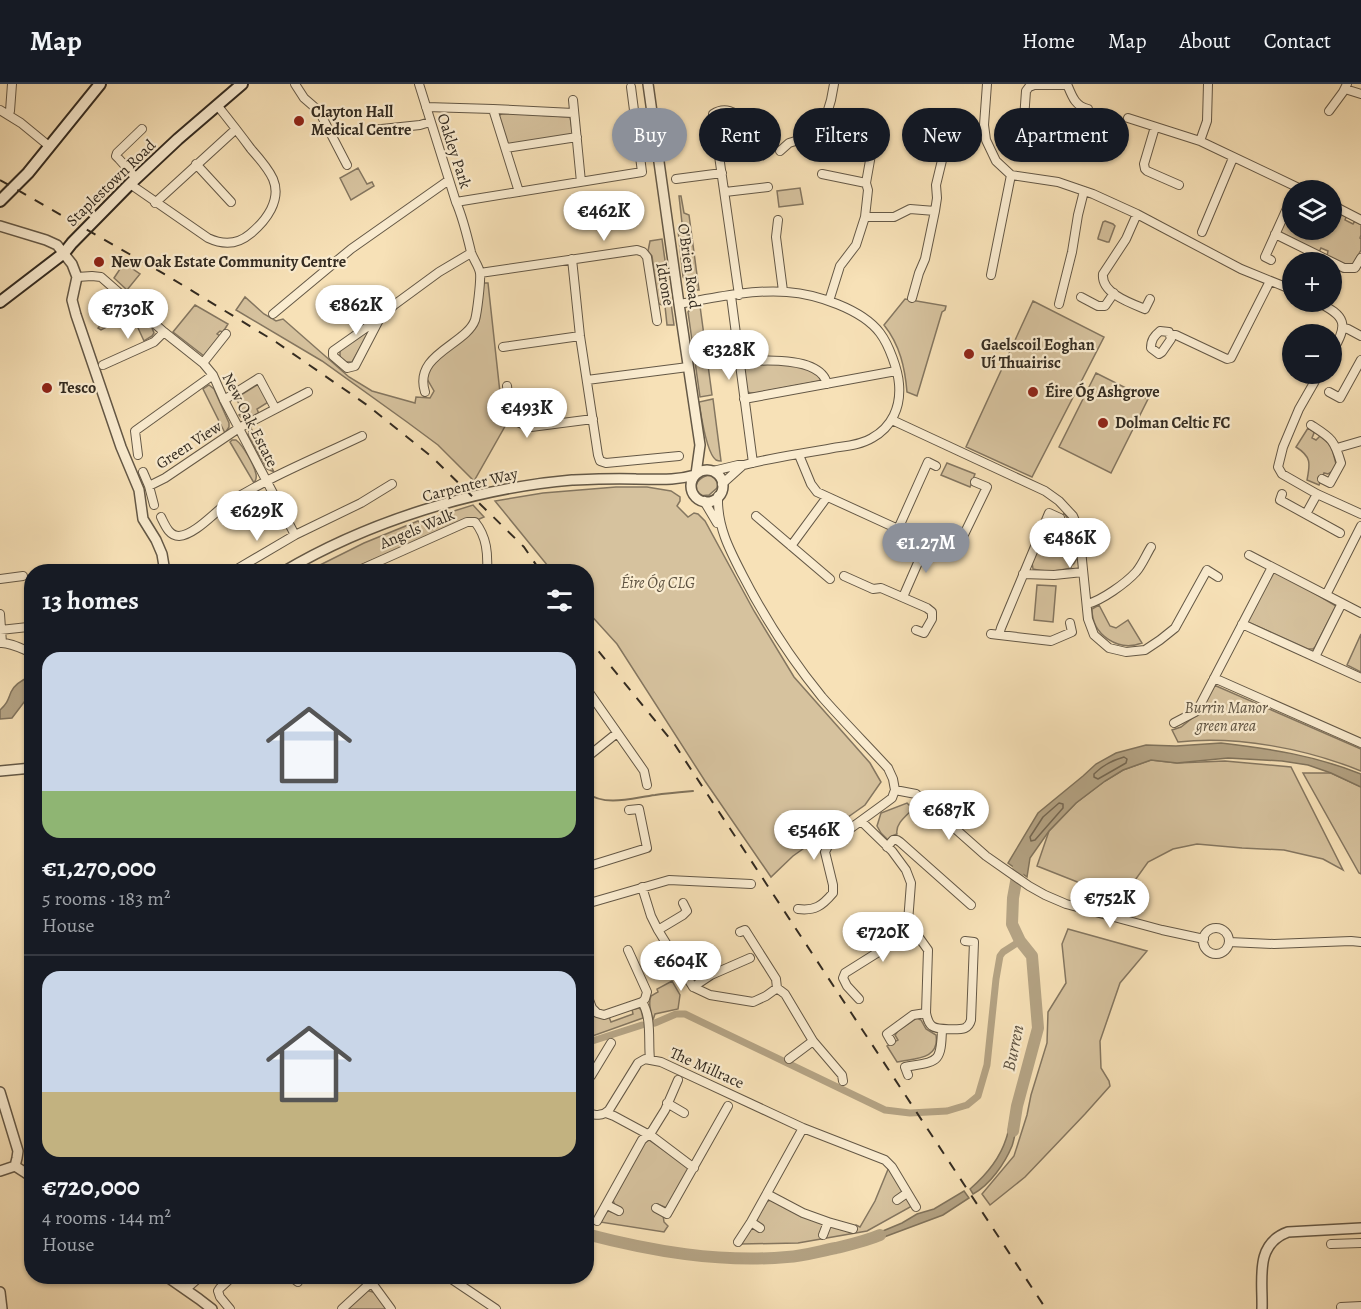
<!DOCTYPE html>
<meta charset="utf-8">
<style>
:root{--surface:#171b24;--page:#20242c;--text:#f1f3f6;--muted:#9ea1a6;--line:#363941;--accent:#8c9099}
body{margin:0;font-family:Alegreya,serif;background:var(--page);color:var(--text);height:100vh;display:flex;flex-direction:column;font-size:22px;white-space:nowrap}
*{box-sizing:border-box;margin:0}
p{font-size:20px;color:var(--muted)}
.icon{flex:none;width:33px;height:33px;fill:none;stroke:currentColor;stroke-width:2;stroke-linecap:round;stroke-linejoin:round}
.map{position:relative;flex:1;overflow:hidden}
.panel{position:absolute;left:24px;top:480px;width:570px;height:720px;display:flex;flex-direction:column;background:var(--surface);border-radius:24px;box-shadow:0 2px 4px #0004}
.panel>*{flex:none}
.top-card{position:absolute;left:612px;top:24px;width:570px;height:54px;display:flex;gap:12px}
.tools{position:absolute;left:1282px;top:96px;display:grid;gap:12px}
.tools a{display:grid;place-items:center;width:60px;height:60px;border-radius:50%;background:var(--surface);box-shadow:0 2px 4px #0004;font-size:30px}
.price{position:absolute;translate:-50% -51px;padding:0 14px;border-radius:21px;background:#fff;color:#222;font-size:20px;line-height:39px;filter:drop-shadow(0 2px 3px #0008)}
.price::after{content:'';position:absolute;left:50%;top:36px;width:18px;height:14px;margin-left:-9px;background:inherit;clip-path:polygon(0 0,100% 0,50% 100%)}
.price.on{background:var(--accent);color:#fff}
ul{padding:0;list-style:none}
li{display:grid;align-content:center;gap:12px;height:318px;padding:0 18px}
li+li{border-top:2px solid var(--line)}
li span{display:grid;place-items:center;height:186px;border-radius:18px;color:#555}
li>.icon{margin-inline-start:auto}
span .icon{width:108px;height:108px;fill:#fffc;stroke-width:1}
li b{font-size:26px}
h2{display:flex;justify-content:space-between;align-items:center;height:72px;padding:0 18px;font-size:26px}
.pill{padding:0 21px;border-radius:27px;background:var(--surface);box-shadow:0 2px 4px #0004;font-size:21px;line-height:54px}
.pill.on{background:var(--accent);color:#fff}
header{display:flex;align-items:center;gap:36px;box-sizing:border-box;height:84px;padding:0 30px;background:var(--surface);border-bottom:2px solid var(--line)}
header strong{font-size:28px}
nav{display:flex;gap:33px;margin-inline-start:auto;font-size:21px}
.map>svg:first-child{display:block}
</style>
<header>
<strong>Map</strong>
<nav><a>Home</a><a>Map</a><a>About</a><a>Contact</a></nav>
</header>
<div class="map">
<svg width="1361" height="1225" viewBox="0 0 1361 1225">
<rect width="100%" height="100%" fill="#f7e1b7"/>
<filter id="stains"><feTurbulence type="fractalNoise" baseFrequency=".00333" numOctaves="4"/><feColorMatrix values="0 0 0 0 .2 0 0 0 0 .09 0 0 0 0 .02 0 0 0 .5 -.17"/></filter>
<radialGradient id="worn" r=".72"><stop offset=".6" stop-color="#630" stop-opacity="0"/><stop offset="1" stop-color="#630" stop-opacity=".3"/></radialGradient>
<path fill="#d6c29e" stroke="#847660" stroke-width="1.5" d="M502 29 570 33 573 51 509 60 507 59 499 32Z
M358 84 367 100 372 98 374 102 351 116 340 94Z
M800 104 803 120 779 123 777 107Z
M679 112H681L684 129 689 131 699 206H697L683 193 678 146 682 139Z
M1293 118V146H1332V124L1347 131 1345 136 1353 140 1356 135 1361 138V151L1360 154 1361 155V166L1352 182H1347L1327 172 1328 167 1321 164 1319 168 1282 150 1280 148Z
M1105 137 1113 140 1115 142 1109 158H1107L1098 155V154L1103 138Z
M662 155 674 241H667L665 222 659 220 658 217 652 172 648 167 650 157Z
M124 179 140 190 127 206 114 194Z
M483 199H488L503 336 508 337 474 397 438 361 407 338 322 277 236 226 245 213 264 230 276 237 283 235 349 293 372 307 415 319 416 313 430 314 434 307 426 293C434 273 456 259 472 247Z
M905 215 946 222 945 226 942 228 917 312 907 308C905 284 900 261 884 241Z
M120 217 134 229 101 246 98 244Z
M1033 217 1104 253 1032 393 966 363Z
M195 221 228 240 223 248 220 247 217 250 220 252 204 272 173 248Z
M700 222 712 311 700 313 688 228 692 223Z
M137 231 152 244 154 249 152 252 144 257 133 233Z
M373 241 352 278H345L340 273V266Z
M748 280C762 279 804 280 815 288 817 290 819 293 821 295L820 297 756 309H750L746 307 744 285Z
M1096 289 1148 315 1111 389 1059 363Z
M260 299 270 317 257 325 259 330C252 333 245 339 239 331L243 328 236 314Z
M209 301 214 305 229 339V343L225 349 203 305Z
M713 315 721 377C719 377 718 377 716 376 706 369 701 330 699 318Z
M251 344 274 388 267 385 248 351 249 347Z
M1308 344 1313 347 1314 349 1312 354 1316 356 1320 352 1322 351 1330 357 1336 380 1333 387 1328 390 1324 389 1319 401 1307 396C1310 380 1312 373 1296 363Z
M232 356H236C243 361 254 381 256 390 257 395 256 395 254 399L230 358Z
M947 379 975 390 970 403 941 391Z
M711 391 714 392 718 396 717 404 709 411 699 412 695 407C695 398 701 392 711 391Z
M616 403H647L671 407 680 413V417L677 422 688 433 694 429 698 430 705 437 754 527 794 593 870 679 881 698 865 721 793 772 771 793 705 697 617 560 587 527 586 488 552 487 495 417 543 409Z
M473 421 484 433 477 436 462 438 347 487 306 488 364 459 418 437 419 438Z
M1064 429C1072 440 1086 472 1071 482V484C1059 487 1046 489 1033 485L1032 478 1048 442 1054 439H1058Z
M1279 488 1336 522 1315 563 1313 565H1308L1248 538 1247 535 1270 491 1274 489Z
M1037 501 1056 502 1053 538 1034 536Z
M1099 521 1110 542 1116 544 1128 536 1142 559C1118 568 1092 551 1092 525Z
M1361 550V588L1347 581Z
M1214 601 1361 665V687C1307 665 1236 651 1178 658L1172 646 1181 643 1201 627Z
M1151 676 1177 679 1225 677 1291 683 1343 786 1323 775 1284 766 1242 764 1197 760 1173 765 1148 778 1133 799 1134 818 1085 801 1037 782 1049 747 1076 719 1105 697 1123 686Z
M1303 689H1331L1361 703V790L1359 789Z
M907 719 913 725C906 732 895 740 897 750L892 752 888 756 881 749 877 742 881 729Z
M1068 845 1147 867 1120 899 1100 957 1101 984 1109 997 1110 1002 1085 1030 1025 1093 990 1121 982 1110 1014 1072 1027 1031 1031 1011 1047 959 1048 928 1066 899 1062 860Z
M672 897 680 911 678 925 655 930 653 936C651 927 648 920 651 912L658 908 657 905Z
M635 924V925L639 924 641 926 643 934 587 954 588 930 592 928 603 934 609 933 611 938 633 930 632 925Z
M917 934 921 936 926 945 936 951C940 976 914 974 897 978L887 962 898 956 895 951 898 947Z
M649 1056 688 1083 689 1087 667 1124 657 1120 654 1126 663 1131 664 1138 668 1142 664 1148 600 1138 606 1128 609 1127 612 1128 615 1122 613 1116 644 1059Z
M889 1083 912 1122 867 1147 798 1159 741 1160 766 1118 770 1116 852 1148 856 1141 860 1143 875 1117Z
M366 1206 376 1209 388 1225H345Z"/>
<path fill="#b4a384" stroke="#80735c" stroke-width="1.5" d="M31 592V609L12 634 0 635V626C7 620 8 616 11 608 14 601 24 595 31 592Z
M1221 659C1271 665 1313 671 1361 690V703L1331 689 1308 681 1282 677 1228 674 1177 679 1151 676 1123 686 1105 697 1076 719 1049 747 1030 774 1027 793 1008 779 1038 729 1083 692 1096 680 1116 669 1146 661 1176 662Z
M1011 1032 1019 1034C1016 1043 1015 1053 1012 1062 1005 1079 990 1101 973 1110L970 1105C985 1092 1000 1074 1006 1055 1009 1047 1009 1040 1011 1032Z
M964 1107 969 1114 943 1131 868 1159 866 1154 902 1139 917 1130 934 1125Z"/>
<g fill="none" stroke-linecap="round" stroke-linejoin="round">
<path stroke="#746752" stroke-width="1.5" d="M1124 673 1127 675 1126 679 1098 695 1094 693V690C1102 682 1113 676 1124 673Z
M1059 719 1063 720V724L1035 756 1031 757 1030 753 1043 733Z"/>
<path stroke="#80735c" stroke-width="2" d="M586 709C607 723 632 714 655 711 668 709 681 708 693 707"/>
<path stroke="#b4a384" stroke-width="7" d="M655 939 676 930H685L885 1026 910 1029 947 1027 967 1021 978 1012 987 981 996 895 1000 872 1003 868 1020 857
M586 959 642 941"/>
<path stroke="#b4a384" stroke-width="12" d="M1013 1047 1017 1022 1038 944 1032 872 1020 857 1012 840 1013 814 1020 776 1022 772
M586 1150C651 1167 719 1179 787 1173 804 1172 820 1167 836 1164 852 1160 866 1157 880 1151"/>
<g stroke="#645846" stroke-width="10">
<path id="minor" d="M295 0 304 14 319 27 347 81
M419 0 456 118C463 134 467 151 471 168 473 175 479 182 480 189 481 197 477 229 475 236 466 261 413 270 425 308
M987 0 984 41 986 56 996 77 1011 91 1058 98 1093 110 1137 130 1241 185 1293 206
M1067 0C1072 12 1075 22 1088 25L1089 50
M1345 5 1361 10
M573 16 581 98
M426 23 493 25 573 29
M493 25 519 108
M0 26 21 39 49 62
M1329 27 1343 8 1347 0
M8 31 10 27 12 0
M1128 34 1200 57 1303 106
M1155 43 1144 80 1145 85 1147 87 1179 101
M372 46 420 41 430 38
M1003 49H1023L1026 7 1029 3 1034 1H1067
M718 55 742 42 744 39V36C735 28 725 22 713 30L739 211
M1200 57 1207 37 1208 0
M506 64 577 53
M780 67 789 59 805 54 825 36 831 16 834 0
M196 80 231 118
M822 90 866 99
M136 94 119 75 116 72 117 69 142 45
M676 95 722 89
M130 100 208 154C223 161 237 161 250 150 266 137 282 116 273 95 268 84 259 74 251 65 240 50 229 36 217 21
M725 108 768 103
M456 118 642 88 631 3
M155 119 236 45
M1332 121 1361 136
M935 127 937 114 936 101 944 68
M1137 130 1126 155 1103 190C1101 209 1130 219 1145 225L1150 215
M865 133H894L910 125 935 127 925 175 919 189 912 214
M778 136 776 153 783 207
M1202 148 1233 74
M1275 150 1344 184H1355L1361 174
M572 175 580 252 598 371 600 377 606 379 679 372
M1271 176 1265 173 1293 111
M480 189 637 166 643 168 647 173 657 237
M991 191 1011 91
M77 193 92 192 101 193 164 248 203 279 213 291 224 316 295 451
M731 212 753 379
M1081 213 1098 222H1105L1114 209
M829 217 840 182 856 161 865 133 868 106 866 99 872 65
M1317 218C1346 232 1349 240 1332 268
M679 220C712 214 754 205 787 208 816 210 862 225 880 249 889 261 898 286 899 300 901 323 892 343 872 354 861 361 846 362 833 364 803 370 773 373 744 381H738L713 387
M1059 220 1072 168 1078 131 1084 107
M273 230 351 165 449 96
M380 234 355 282 347 284 333 272V267L380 234 394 221 439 188 471 169
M1343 244 1348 245 1361 252
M1160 247 1169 248 1171 255 1162 268 1159 270 1151 264C1151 256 1154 252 1160 247Z
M1320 250 1324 249
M1171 251H1176L1227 275 1231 274 1270 197
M503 263 580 252
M739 278C761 276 821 272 827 300
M203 279 226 250
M103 281 154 258 164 248
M1319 290 1299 325 1283 363 1278 383 1282 390 1317 410 1361 430
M587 296 688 283
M507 302C510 324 505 337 531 343L593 335
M1329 308 1340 314 1361 276
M744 315 896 287
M224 316 259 294 275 324
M892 336 1045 407 1059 417 1073 432 1079 446 1088 535 1094 551 1109 564 1126 568 1145 566 1160 556 1175 544 1207 486 1218 493
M1311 341C1331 354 1334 355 1341 379L1330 399 1322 395
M1337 364 1361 357
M138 371 135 347 213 291
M799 371 811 400 817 408 898 445 953 468 957 465 987 403 975 398
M143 388 149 402 165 394 239 344 308 308
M722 400 742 382
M149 402 154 421
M1282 410 1280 416 1340 449
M718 412C717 442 729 465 742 490 764 533 791 575 822 613 843 637 866 660 888 684L893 695 895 706 916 710 986 772 1029 802 1045 811 1066 820 1162 846 1204 855
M704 417 717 439
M1306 430 1317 410
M756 432 830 495
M161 433C165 441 169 452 179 452 194 451 213 430 225 421 268 393 316 374 362 352
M898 445 928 378 936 382
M791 462 827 413
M1249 471 1361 529
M232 488 295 451 361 419 392 400
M355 488 467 438H475C487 453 488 470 487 488
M1023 490 1054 491 1083 488
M844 492 873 505 881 504 927 524 932 528V535L924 549 916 546
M0 495 23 492
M1326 511 1361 442
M903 513 927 458
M1087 520C1101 517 1126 499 1136 488 1142 481 1146 471 1151 463
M0 530 2 559
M1242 540 1361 594
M0 546 28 543
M991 550 1051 557 1072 548 1070 539
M999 551 1001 544 1049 429 1060 434
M0 559C10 558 22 565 32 569
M1315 573 1342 519
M1214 594 1361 659
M586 604 644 687 647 701
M1174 639 1197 627 1272 483
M586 674 617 649
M861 737 892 767 906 786 911 799 908 838 928 866 926 929 913 931 887 950 891 957
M887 763 893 756H897L900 758 971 821
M586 783 647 764 639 725 629 726
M642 803 651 832 658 846 693 903 710 911 753 918 766 912 777 904
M586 820 669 796 751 800
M798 825C815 827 822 822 833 809V801L825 768 829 760 884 720 892 714 895 706
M1203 857a13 13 0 1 1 26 0a13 13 0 1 1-26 0Z
M658 846 683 831 687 827 683 819
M740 848 745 846 776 895 777 904 785 910 813 957
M1229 858 1274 860 1351 857 1361 858
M693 903 711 891 750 874
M586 908 592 924 597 929 604 931 642 918 645 915 647 908 628 866
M859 915 847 902 843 894 845 889 888 862 905 839 908 838
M642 918C652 933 648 958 650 975
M926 929C927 934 928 939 932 942 937 946 960 946 965 944 969 942 970 940 971 936L974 858 965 857
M789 975 813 957 842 991 843 997
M908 991 905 983C938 977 941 980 942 945
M591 992 611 959
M667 1019 684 1029
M586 1029C595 1031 602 1033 609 1026L638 979 645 975 661 978 803 1044 885 1076 892 1083 916 1123
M606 1029 614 1032 653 1053 694 1084
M767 1110 803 1129 828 1138 853 1145
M897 1116 907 1109
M607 1121 619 1127
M656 1124 667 1130 728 1022
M597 1137 642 1056 652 1047 665 1026 678 996
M751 1138 760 1144
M823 1151 828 1138
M738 1158 751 1138 803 1044
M1331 1160 1361 1159
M290 1192 298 1198
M447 1192 496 1225
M372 1199 391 1225
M186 1205 201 1192
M1341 1223 1361 1222
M230 1225 220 1213 218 1207 220 1204 233 1192
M342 1225 378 1192"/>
</g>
<g stroke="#645846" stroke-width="12">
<path id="tertiary" d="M648 0 679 220 700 361 696 390
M0 142 46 156 57 161 72 180 77 193 72 216 76 231 121 363 139 406 143 435 156 456 162 470 165 488
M691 402a16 16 0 1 1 32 0a16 16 0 1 1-32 0Z
M283 488C367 438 475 404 572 396 594 395 615 394 636 395 658 395 674 397 695 391
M0 687 32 684
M0 1008 18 1067 17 1074 15 1082
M15 1082 32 1093
M0 1087 15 1082
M166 1192 199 1215 212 1225
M0 1208 2 1225
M1262 1225C1263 1196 1254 1160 1288 1148L1361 1144"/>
</g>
<g stroke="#332b21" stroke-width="14">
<path id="secondary" d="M0 117 28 89 100 0
M0 218 64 169 72 159 130 100 178 55 242 0"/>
</g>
<use href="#minor" stroke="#faecd0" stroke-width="8"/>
<use href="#tertiary" stroke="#faecd0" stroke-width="9"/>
<use href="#secondary" stroke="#faecd0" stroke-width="10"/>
<path stroke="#332b21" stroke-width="2" stroke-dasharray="10 10" stroke-linecap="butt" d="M0 96 166 191 276 258 367 321 432 373 524 463 541 488
M586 552 675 661 1046 1225"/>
</g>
<g fill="#8f2418" stroke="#faecd0" stroke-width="2">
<circle cx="299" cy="37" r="6"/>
<circle cx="99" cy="178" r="6"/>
<circle cx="969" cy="270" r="6"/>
<circle cx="47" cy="304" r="6"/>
<circle cx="1033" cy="308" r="6"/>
<circle cx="1103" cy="339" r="6"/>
</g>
<g text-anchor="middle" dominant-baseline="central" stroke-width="4.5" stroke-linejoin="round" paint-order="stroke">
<g font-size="16" font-weight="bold" fill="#332b21" stroke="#faecd0" text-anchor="start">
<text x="311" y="28">Clayton Hall<tspan x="311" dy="18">Medical Centre</tspan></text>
<text x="111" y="178">New Oak Estate Community Centre</text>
<text x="981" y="261">Gaelscoil Eoghan<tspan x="981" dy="18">Uí Thuairisc</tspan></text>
<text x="59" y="304">Tesco</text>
<text x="1045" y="308">Éire Óg Ashgrove</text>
<text x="1115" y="339">Dolman Celtic FC</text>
</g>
<g font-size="16" fill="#332b21" stroke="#faecd0">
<text transform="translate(454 67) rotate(72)">Oakley Park</text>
<text transform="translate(111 99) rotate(-44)">Staplestown Road</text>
<text transform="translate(689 182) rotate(82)">O'Brien Road</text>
<text transform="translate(665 200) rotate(80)">Idrone</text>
<text transform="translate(250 336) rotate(63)">New Oak Estate</text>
<text transform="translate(189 361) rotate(-33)">Green View</text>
<text transform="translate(470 401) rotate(-14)">Carpenter Way</text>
<text transform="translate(417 445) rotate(-23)">Angels Walk</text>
<text transform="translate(707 984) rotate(24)">The Millrace</text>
</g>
<g font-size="16" font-style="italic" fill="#5c5140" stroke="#faecd0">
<text x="658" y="499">Éire Óg CLG</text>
<text x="1226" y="624">Burrin Manor<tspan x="1226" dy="18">green area</tspan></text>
</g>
<g font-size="18" font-style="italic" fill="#5a4f3f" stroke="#faecd0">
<text transform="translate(1013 964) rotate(-78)">Burren</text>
</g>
</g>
<rect width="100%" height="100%" filter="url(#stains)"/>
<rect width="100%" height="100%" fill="url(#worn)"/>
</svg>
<div class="tools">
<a><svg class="icon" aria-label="layers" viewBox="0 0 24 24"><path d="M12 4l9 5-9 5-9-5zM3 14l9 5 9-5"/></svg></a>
<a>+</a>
<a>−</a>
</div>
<b class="price" style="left:604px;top:158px">€462K</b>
<b class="price" style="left:356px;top:252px">€862K</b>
<b class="price" style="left:128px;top:256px">€730K</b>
<b class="price" style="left:729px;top:297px">€328K</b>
<b class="price" style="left:527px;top:355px">€493K</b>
<b class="price" style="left:257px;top:458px">€629K</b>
<b class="price" style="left:1070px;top:485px">€486K</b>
<b class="price on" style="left:926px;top:490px">€1.27M</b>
<b class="price" style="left:949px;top:757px">€687K</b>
<b class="price" style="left:814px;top:777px">€546K</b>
<b class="price" style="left:1110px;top:845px">€752K</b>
<b class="price" style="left:883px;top:879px">€720K</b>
<b class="price" style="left:681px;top:908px">€604K</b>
<div class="top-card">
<a class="pill on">Buy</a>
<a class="pill">Rent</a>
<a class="pill">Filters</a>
<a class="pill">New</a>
<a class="pill">Apartment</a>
</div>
<section class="panel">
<h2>13 homes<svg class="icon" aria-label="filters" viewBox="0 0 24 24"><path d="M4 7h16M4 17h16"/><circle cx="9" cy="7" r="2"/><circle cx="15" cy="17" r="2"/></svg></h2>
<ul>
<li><span style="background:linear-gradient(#c9d6e8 75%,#8fb573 0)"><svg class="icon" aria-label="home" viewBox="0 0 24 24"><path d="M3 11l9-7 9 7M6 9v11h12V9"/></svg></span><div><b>€1,270,000</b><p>5 rooms · 183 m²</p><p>House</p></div></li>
<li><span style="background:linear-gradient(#c9d6e8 65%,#c2b280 0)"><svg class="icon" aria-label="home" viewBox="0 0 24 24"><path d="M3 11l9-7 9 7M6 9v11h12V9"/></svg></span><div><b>€720,000</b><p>4 rooms · 144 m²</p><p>House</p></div></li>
</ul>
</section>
</div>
